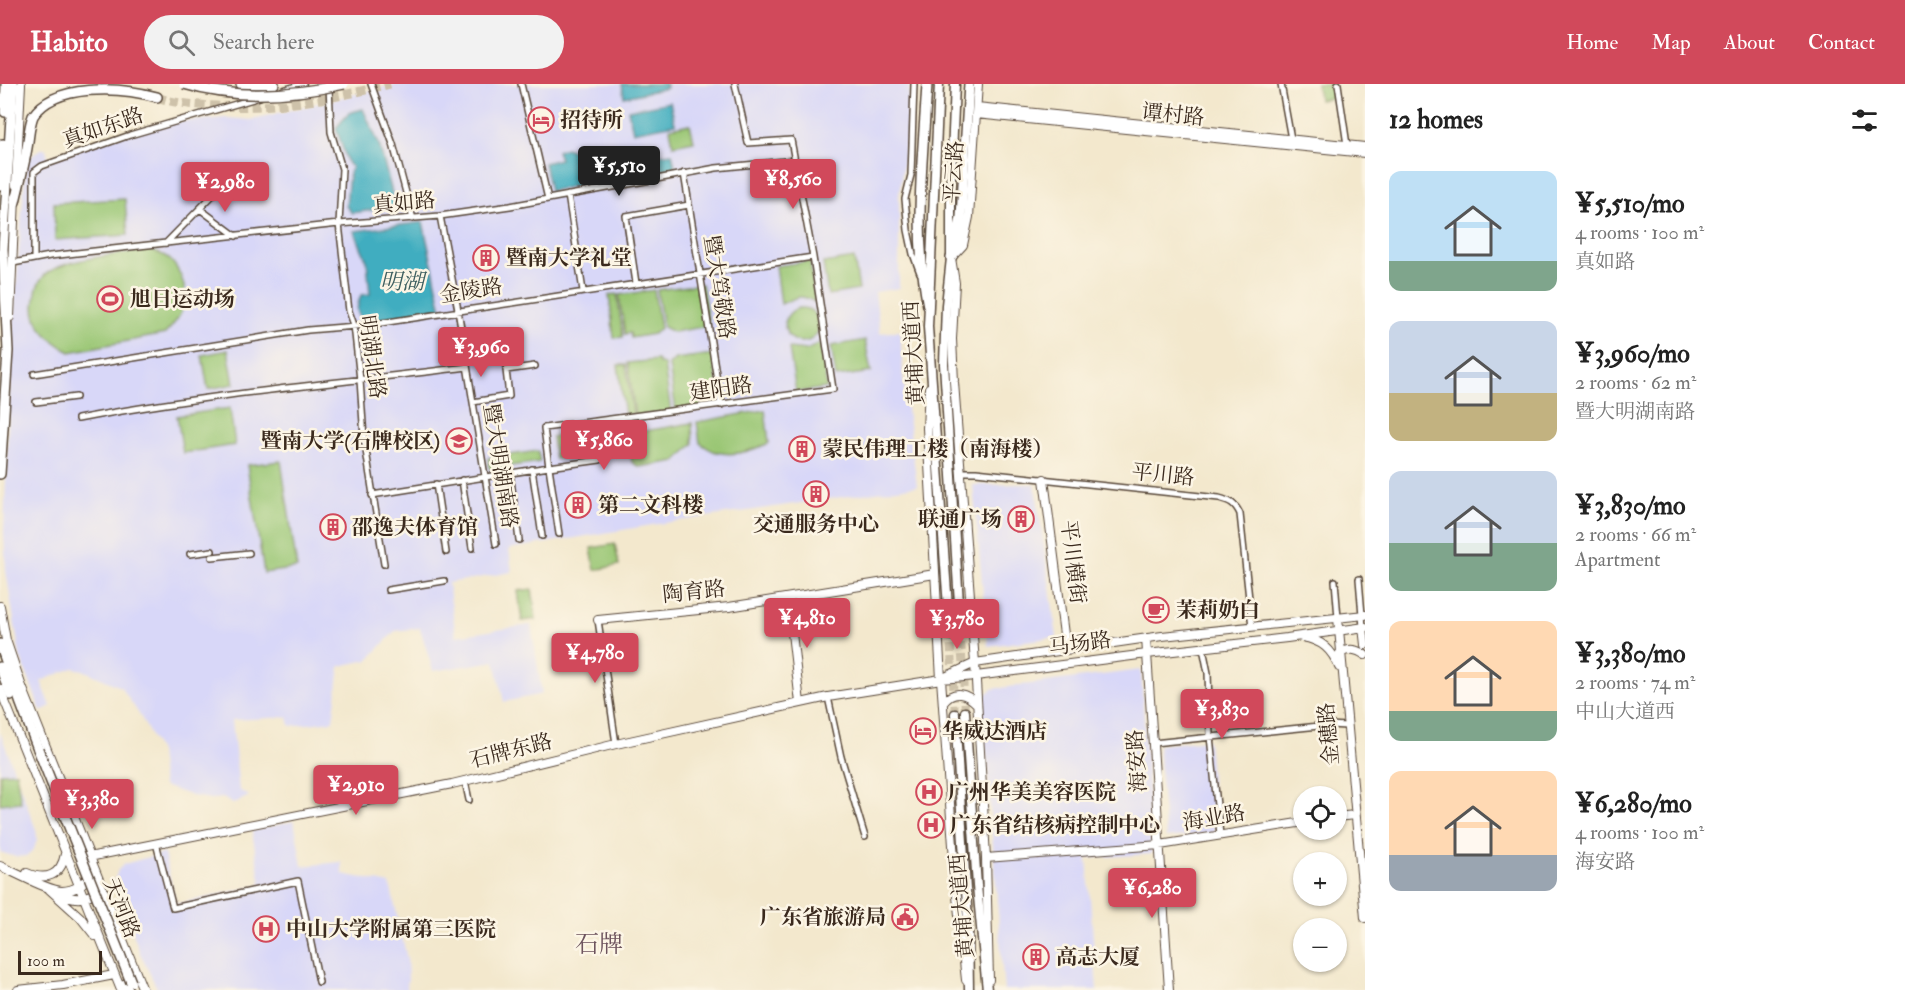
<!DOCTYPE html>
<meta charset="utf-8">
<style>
:root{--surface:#fff;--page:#f2f2f2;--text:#222;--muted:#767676;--accent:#d1495b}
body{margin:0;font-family:"IM FELL Double Pica","Noto Serif SC",serif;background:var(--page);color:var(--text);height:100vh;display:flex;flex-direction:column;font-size:22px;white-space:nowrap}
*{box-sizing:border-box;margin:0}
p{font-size:20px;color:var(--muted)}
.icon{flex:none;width:33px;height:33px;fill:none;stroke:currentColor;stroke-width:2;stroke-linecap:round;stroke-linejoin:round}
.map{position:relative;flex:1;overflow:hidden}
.details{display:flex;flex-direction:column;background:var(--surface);width:540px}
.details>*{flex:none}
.buttons{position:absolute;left:1293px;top:702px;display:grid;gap:12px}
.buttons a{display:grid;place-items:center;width:54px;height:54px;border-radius:50%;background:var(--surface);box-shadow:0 2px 4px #0004;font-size:30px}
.scale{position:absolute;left:18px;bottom:15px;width:84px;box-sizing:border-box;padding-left:6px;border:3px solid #3b2a1e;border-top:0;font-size:16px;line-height:21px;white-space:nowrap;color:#3b2a1e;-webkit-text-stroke:4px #fcf5e5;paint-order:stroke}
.price{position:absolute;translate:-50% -51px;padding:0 14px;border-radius:6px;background:var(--accent);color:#fff;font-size:20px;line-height:39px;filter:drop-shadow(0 2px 3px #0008)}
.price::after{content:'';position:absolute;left:50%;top:36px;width:18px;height:14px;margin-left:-9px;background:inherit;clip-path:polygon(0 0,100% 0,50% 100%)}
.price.on{background:#222;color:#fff}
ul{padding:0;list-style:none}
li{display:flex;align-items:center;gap:18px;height:150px;padding:0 24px}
li span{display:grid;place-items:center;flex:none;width:168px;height:120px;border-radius:12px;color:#555}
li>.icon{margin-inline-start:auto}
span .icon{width:72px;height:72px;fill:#fffc;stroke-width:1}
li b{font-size:26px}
h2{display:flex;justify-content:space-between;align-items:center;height:72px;padding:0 24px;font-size:26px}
header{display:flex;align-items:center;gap:36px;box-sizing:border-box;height:84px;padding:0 30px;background:var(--accent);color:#fff}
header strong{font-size:28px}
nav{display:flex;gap:33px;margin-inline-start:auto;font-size:21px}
.search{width:420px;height:54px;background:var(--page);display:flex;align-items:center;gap:15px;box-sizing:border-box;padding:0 21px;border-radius:33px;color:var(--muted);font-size:22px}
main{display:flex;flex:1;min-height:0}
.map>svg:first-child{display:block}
</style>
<header>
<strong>Habito</strong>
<div class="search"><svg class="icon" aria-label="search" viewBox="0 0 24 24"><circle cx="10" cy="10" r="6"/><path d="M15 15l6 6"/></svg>Search here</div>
<nav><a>Home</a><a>Map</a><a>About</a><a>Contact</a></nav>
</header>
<main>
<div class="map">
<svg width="1365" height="906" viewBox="0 0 1365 906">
<rect width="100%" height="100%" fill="#fcf5e5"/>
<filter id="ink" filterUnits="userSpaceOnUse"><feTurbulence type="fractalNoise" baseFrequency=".0167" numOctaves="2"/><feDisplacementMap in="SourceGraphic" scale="12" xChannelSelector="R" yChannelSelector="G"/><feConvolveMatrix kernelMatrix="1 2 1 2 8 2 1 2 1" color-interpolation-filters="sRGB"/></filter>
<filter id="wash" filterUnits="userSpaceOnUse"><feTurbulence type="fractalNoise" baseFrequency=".008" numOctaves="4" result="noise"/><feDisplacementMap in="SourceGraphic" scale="24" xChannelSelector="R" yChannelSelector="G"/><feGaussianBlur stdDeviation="1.35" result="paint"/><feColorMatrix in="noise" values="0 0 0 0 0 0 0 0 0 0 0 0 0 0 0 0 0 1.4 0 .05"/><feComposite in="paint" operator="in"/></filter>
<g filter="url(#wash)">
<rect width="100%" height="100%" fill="#f3e8cd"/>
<path fill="#d8d7f8" d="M397 0H910L907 53 899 111V204L875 208 880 249 900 247 903 294 917 402 664 439 509 465 512 488 448 499 456 552 531 541 542 610 504 618 495 577 433 587 420 544 395 547 368 576 340 582 333 637 290 642 288 633 232 636 239 706 249 712 233 720 223 714 211 715 193 712 163 702 159 668 141 633 121 603 83 586 73 584 41 597 51 622 41 627 20 572 6 487 4 448 11 265 26 78 40 65H46L48 74 159 39 227 34 250 36Z
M1035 400 1057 553 988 562 973 401Z
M1141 586 1152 770 1087 774 1097 906H1004L982 617 986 610 992 605Z
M0 648 36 746 37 755 34 765 26 772 16 773 0 768Z
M1208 656 1215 749 1166 754 1158 661Z
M294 737 302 782 341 778 343 790 390 800 407 875 408 895 406 906H158L140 869 115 796 118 786 124 780 164 769 176 820 261 801 252 747Z"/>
<path fill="#99c673" stroke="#6a7848" stroke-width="1.5" d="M1317 0H1330L1332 14 1319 16Z
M690 40 694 57 673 61 670 44Z
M125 115 128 151 55 156 54 119Z
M147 166C153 168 160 169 165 172 172 176 177 184 180 190 191 215 183 232 165 250L70 268C54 258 34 245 34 223 35 213 36 200 44 192 60 175 122 170 147 166Z
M854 174 859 206 828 211 823 179Z
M810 177 815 218C798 209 797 214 781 220L776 182Z
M702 200 709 242 673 248 663 243 657 206Z
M654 206 660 244 654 250 631 254 630 249 625 250 619 211Z
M617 210 623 253 614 254 609 211Z
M785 241a17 17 0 1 1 34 0a17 17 0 1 1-34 0Z
M865 256 871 288 836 293 831 262Z
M820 259 827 304 796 308 789 264 807 266Z
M228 266 234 300 208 305 202 271Z
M713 270 721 321 676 327 669 281 675 275Z
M657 276 659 279 664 280 671 328 635 332 628 279Z
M618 281H626L633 330 625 331Z
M230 324 235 361 183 369 177 332Z
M765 326 769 359C754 366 733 373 717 368 711 367 705 362 700 359L697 338Z
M692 339 693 360 676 377 639 383 632 378 627 350Z
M584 348 587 370 555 375 552 353Z
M538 367 540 378 489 385 488 374Z
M281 377 297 484 264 489 247 381Z
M615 460 619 481 595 486 591 464Z
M532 505 536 535 522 537 518 507Z
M16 688 21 718 0 720V689Z"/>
<path fill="#41adc0" stroke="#3e6c6f" stroke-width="1.5" d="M622 0H666L667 4 624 13Z
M670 18 675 40 633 48 628 26Z
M363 25 379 60 396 123 352 129 346 122 349 89 352 83 348 80 336 44 349 29Z
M566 64 598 78 672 69 675 83 550 107 544 79 560 75 557 67Z
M423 138 442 226 364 238C354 228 357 223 361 211L370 210 367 177 354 147Z"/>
</g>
<g filter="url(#ink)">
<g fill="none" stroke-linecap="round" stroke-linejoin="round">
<path stroke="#cec2aa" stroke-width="8" stroke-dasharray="8 4" stroke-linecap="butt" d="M960 535 965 628
M949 537 955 630"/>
<path stroke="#cec2aa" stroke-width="9" stroke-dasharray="9 4.5" stroke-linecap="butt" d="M157 13C176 20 196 21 216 22 276 25 332 15 390 0"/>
<g stroke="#574638" stroke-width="8">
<path id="street" d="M371 0 393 60 413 135
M521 0 548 115
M735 0 748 59 791 56 813 173
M914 0 911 91 905 115 908 146 913 170 920 189
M1281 0 1291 55
M1338 0 1347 61
M329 2 331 48 342 85 339 140 349 227 354 241 360 296 364 354 384 480
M283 6 303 0
M684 89 721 321
M568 111 583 207
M200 125 236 152
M440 132 458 226 496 460
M166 159 214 110
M34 175V88L42 82 130 51 260 13
M13 179 50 172 166 159 339 140 440 132 510 122 716 84 795 76
M636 199 626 132 689 121
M34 290 308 246 368 241 813 173 833 305 544 344 549 383 372 411
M36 318 76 313
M473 318 509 312 506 286 535 282
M78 335C207 310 338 299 467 283
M532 385 542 452
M961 388H976L1219 414C1230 417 1235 419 1240 430L1252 543
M510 389 519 456
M462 396 472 464
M436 400 446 468
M559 450 549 383 600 376 595 338
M190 470 212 467
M212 473 249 469
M1359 495 1363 543
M1335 497 1338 534
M388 506 444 497
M598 536 616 660
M1203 564 1208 589 1210 652 1220 751
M828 613 841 673 865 753
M1153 659 1329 641 1346 642
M465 697 469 716
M156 759 173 824 298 797 319 898"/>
</g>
<g stroke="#574638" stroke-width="10">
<path id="secondary" d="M978 0 969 133 963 161 951 174 955 199 952 255 954 298 975 579 986 774 989 896
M977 23 1365 63
M976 30 1365 69
M16 101 21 0
M10 233 15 113
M929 304 927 344 941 595 956 803 966 896
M1044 395 1066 566
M788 514 800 619
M0 522 6 556 21 600 143 906
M1338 534 1365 834
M598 536 729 523 935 490
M939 541 945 550 955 553 965 548 970 537
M1363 543 1365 561
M1302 553C1322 556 1332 566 1339 583
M1146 554 1169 906
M1340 569C1350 564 1356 565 1365 571
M945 593 975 579 1162 552 1365 531
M0 605 121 906
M943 619C954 605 966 609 977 620
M1336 733 1355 731
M89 773 452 700 616 660 828 613 941 595 976 592 1147 570 1287 554 1365 543
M986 774 1160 761 1304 738
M0 782C14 788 49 807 62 807 74 807 85 800 89 790
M27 789C46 797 61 792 65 770
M49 805 80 833 95 852
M58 808C76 817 81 816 99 807
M18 906 63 901 114 891"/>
</g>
<g stroke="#574638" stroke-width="11">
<path id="primary" d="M939 0 928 243 949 537
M955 0 951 94V174L946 221 944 280 960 535
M965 628 977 802 987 906
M955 630 968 838 969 906"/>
</g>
<g stroke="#574638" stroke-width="12">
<path id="highway" d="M241 0H274
M927 0C923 74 913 149 928 222
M5 28 6 0
M0 102 3 60
M15 118C19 100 24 82 27 64 29 53 29 42 33 32 54 0 118 2 157 13
M951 174 955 166 961 133 969 0
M0 390 8 267 3 165 13 0
M0 560 21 620 38 665
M0 583 11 611
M125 900 128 906"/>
</g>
<use href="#street" stroke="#fff" stroke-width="5"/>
<use href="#secondary" stroke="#fff" stroke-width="8"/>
<use href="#primary" stroke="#fff" stroke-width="8"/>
<use href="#highway" stroke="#fff" stroke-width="9"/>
<g stroke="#574638" stroke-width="12" stroke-linecap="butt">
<path id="highway-bridge" d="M184 0C237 16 291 12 344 0
M38 665 131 898"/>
</g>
<use href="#highway-bridge" stroke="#fff" stroke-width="9"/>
</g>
</g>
<defs>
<g id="hotel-ring" transform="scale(1.35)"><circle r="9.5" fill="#fcf5e5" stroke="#d1495b" stroke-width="1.5"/><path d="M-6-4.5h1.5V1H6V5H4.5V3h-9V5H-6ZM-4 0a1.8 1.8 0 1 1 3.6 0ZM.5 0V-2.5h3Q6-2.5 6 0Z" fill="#d1495b"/></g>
<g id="building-ring" transform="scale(1.35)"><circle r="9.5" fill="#fcf5e5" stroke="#d1495b" stroke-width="1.5"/><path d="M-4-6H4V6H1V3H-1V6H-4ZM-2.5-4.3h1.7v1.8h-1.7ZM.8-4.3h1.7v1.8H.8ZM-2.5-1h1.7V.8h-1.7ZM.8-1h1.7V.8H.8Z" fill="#d1495b"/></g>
<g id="stadium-ring" transform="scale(1.35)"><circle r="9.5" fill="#fcf5e5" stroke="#d1495b" stroke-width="1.5"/><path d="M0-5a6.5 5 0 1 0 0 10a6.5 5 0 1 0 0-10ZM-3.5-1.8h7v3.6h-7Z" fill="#d1495b"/></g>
<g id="university-ring" transform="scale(1.35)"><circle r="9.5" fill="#fcf5e5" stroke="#d1495b" stroke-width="1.5"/><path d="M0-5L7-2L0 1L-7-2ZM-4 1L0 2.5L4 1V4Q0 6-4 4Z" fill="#d1495b"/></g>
<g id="cafe-ring" transform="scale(1.35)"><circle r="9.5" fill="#fcf5e5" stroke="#d1495b" stroke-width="1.5"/><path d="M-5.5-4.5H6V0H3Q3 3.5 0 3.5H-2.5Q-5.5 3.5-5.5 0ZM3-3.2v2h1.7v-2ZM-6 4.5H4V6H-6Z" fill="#d1495b"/></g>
<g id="hospital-ring" transform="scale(1.35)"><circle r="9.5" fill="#fcf5e5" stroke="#d1495b" stroke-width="1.5"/><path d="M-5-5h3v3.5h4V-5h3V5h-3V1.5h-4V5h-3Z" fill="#d1495b"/></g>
<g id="civic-ring" transform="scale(1.35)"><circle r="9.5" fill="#fcf5e5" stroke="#d1495b" stroke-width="1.5"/><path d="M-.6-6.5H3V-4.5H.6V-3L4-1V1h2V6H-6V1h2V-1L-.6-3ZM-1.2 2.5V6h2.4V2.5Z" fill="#d1495b"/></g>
</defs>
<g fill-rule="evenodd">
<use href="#hotel-ring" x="541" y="36"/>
<use href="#building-ring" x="486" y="174"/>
<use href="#stadium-ring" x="110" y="215"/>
<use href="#university-ring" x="459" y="357"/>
<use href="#building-ring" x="802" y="365"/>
<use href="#building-ring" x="816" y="410"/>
<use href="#building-ring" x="578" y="421"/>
<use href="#building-ring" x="1021" y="435"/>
<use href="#building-ring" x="333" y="443"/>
<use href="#cafe-ring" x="1156" y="526"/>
<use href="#hotel-ring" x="923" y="647"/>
<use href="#hospital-ring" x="929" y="708"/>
<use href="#hospital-ring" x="931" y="741"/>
<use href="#civic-ring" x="905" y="833"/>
<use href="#hospital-ring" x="266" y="845"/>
<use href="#building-ring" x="1036" y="873"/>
</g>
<g text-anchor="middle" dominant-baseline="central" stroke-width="5" stroke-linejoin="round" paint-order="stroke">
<g font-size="21" fill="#3b2a1e" stroke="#fcf5e5">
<text transform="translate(1173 31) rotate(6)">谭村路</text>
<text transform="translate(103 44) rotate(-19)">真如东路</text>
<text transform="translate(954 88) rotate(-86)">平云路</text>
<text transform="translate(404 119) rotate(-5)">真如路</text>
<text transform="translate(719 203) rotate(81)">暨大笃敬路</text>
<text transform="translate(471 207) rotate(-9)">金陵路</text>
<text transform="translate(914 269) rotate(-93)">黄埔大道西</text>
<text transform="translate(372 273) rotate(82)">明湖北路</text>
<text transform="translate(721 305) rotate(-8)">建阳路</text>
<text transform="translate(500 382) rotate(81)">暨大明湖南路</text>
<text transform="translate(1163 391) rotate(6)">平川路</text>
<text transform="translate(1073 478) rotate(83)">平川横街</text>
<text transform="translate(694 508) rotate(-6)">陶育路</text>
<text transform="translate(1080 560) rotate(-8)">马场路</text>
<text transform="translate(1329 650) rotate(-95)">金穗路</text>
<text transform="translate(511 667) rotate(-14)">石牌东路</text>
<text transform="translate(1137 677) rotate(-94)">海安路</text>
<text transform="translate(1214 734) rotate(-10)">海业路</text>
<text transform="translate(962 822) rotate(-95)">黄埔大道西</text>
<text transform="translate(121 824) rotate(68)">天河路</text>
</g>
<g font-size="21" font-weight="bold" fill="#3b2a1e" stroke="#fcf5e5" text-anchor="start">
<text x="560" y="36">招待所</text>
<text x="506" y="174">暨南大学礼堂</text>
<text x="130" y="215">旭日运动场</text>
<text x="440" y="357" text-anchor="end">暨南大学(石牌校区)</text>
<text x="822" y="365">蒙民伟理工楼（南海楼）</text>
<text x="598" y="421">第二文科楼</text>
<text x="1002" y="435" text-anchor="end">联通广场</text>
<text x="816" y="440" text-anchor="middle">交通服务中心</text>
<text x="352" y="443">邵逸夫体育馆</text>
<text x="1176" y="526">茉莉奶白</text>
<text x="942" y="647">华威达酒店</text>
<text x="948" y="708">广州华美美容医院</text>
<text x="950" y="741">广东省结核病控制中心</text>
<text x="886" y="833" text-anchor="end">广东省旅游局</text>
<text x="286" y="845">中山大学附属第三医院</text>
<text x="1056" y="873">高志大厦</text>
</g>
<g font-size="22" font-style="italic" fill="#3d5e5f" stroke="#fcf5e5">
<text x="402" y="198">明湖</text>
</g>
<g font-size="24" fill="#6d545e" stroke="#fcf5e5">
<text x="599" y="860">石牌</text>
</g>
</g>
</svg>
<div class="buttons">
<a><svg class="icon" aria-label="locate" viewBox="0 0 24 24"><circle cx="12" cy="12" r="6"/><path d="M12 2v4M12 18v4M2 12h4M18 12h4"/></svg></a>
<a>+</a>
<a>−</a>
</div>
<div class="scale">100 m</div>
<b class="price on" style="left:619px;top:113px">¥5,510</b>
<b class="price" style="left:793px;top:126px">¥8,560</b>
<b class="price" style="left:225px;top:129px">¥2,980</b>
<b class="price" style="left:481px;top:294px">¥3,960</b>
<b class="price" style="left:604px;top:387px">¥5,860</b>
<b class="price" style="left:807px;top:565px">¥4,810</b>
<b class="price" style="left:957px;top:566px">¥3,780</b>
<b class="price" style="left:595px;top:600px">¥4,780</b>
<b class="price" style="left:1222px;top:656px">¥3,830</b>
<b class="price" style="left:356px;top:732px">¥2,910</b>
<b class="price" style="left:92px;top:746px">¥3,380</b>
<b class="price" style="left:1152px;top:835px">¥6,280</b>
</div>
<section class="details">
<h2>12 homes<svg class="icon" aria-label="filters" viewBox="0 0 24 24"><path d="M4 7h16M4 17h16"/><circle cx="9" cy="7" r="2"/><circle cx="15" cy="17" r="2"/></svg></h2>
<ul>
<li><span style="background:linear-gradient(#bfe0f5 75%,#7fa58c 0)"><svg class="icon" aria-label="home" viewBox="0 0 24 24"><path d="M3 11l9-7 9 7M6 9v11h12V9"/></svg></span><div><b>¥5,510/mo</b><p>4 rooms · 100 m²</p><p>真如路</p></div></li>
<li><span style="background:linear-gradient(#c9d6e8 60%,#c2b280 0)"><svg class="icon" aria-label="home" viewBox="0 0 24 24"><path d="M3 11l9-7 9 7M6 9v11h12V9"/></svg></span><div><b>¥3,960/mo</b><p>2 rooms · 62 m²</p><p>暨大明湖南路</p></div></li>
<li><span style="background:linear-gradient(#c9d6e8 60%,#7fa58c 0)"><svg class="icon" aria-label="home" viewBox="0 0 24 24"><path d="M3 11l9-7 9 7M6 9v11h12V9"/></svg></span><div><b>¥3,830/mo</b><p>2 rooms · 66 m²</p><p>Apartment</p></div></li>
<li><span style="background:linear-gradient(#ffd9b3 75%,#7fa58c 0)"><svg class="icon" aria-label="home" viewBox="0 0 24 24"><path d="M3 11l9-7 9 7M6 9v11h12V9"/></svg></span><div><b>¥3,380/mo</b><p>2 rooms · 74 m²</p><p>中山大道西</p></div></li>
<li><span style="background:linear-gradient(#ffd9b3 70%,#9aa5b1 0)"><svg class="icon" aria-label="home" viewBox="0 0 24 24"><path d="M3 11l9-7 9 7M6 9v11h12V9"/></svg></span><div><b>¥6,280/mo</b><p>4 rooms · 100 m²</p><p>海安路</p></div></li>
</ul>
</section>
</main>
